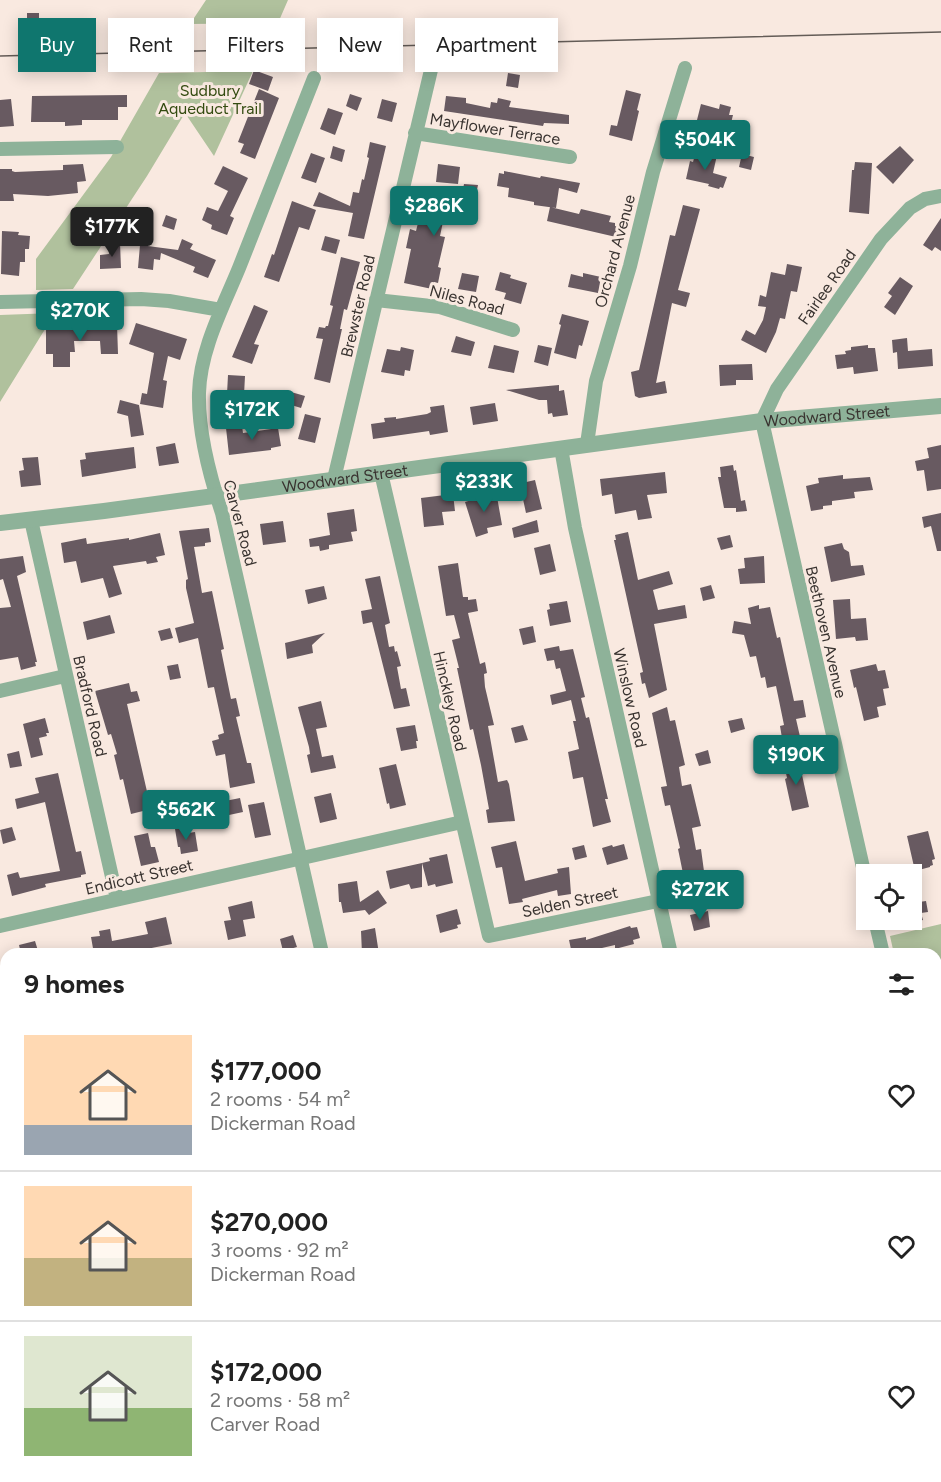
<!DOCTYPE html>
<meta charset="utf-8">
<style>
:root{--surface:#fff;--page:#f6f6f6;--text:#222;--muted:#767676;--line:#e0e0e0;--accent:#0f766e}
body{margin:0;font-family:Figtree,sans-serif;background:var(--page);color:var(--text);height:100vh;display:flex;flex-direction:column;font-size:22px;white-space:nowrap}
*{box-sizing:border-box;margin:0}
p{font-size:20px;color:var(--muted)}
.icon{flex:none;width:33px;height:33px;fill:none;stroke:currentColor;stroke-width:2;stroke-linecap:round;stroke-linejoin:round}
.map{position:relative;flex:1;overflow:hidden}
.side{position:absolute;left:0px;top:948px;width:942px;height:534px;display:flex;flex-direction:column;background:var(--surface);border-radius:18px 18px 0 0;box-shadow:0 3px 15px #0003}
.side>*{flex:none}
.hud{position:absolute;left:18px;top:18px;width:600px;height:54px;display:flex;gap:12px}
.buttons{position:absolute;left:856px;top:864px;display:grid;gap:12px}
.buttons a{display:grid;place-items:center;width:66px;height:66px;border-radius:0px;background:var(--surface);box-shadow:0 3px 15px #0003;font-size:30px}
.price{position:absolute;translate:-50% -51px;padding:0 14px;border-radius:6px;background:var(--accent);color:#fff;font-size:20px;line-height:39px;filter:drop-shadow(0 2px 3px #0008)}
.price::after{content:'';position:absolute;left:50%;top:36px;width:18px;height:14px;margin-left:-9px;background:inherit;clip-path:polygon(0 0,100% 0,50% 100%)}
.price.on{background:#222;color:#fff}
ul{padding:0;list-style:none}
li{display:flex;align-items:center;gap:18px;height:150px;padding:0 24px}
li+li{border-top:2px solid var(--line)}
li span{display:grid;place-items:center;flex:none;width:168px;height:120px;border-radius:0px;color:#555}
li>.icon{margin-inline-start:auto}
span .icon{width:72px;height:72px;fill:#fffc;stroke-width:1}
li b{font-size:26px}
h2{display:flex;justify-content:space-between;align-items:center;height:72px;padding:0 24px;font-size:26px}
.tag{padding:0 21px;border-radius:0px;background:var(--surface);box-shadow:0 3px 15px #0003;font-size:21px;line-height:54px}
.tag.on{background:var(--accent);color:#fff}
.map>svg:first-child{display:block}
</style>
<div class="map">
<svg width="941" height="1482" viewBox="0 0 941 1482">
<rect width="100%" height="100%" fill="#f9e9e0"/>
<path fill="#b0c19d" d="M206 0H288L278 23 190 24Z
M253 71 214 156 185 113 147 176 73 289 36 290V259L111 157 159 73Z
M55 313 0 402V315Z
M941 924V1158L936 1137V954H894L890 936Z"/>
<path fill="#a9bb94" d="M6 1144V1476H77L83 1482H0V1148Z"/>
<path fill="#685a61" d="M27 13H39V25H27Z
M254 70 273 77 268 91 249 84Z
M508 73 520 75 518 88 506 86Z
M259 89 279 98 255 159 240 153 244 144 238 142Z
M626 90 641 94 637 110 639 111 632 141 609 135 611 125 617 126Z
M350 94 362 98 357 111 346 106Z
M127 95V107H118V120H82V125L65 126V122H31L32 96Z
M446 96 466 98V103L490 108 491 102 497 103 498 98 511 101 509 107 569 115V124L544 123 543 126 444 111Z
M11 99 14 126 0 127V100Z
M382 99 397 103 392 122 377 118Z
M701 104 719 109 720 104 731 107 729 115H733L730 127 697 120Z
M328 108 343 113 335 135 320 129Z
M370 142 386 146 364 239 348 236 353 213 313 206 319 192 350 206 353 192 359 193 362 179 364 180 369 158 367 157Z
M333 146 345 150 342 162 330 158Z
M900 146 914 160 893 184 876 167Z
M696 151 717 155 713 173 727 177 723 188 720 187 719 189 708 186 709 184 686 179 690 161 693 162Z
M311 153 325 158 316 183 301 178Z
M742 154 754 157 751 170 739 167Z
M855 162 872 163 869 214 849 212 852 170H854Z
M83 164 86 181 77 182 78 193 48 196 13 194 14 201H0V169H12V171L15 172 63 170V165Z
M438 164 460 167 458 184 436 182Z
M223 166 248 178 230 216 234 218 227 235 211 229 212 225 202 220 207 207 218 211 228 191 214 184Z
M504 171 540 178 541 176 580 183 577 193 559 188 556 208 534 205V202L508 197 509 188 497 186 499 173 504 174Z
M464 184 478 185 470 223 444 217 440 236 445 237 438 267 441 268 438 283 434 282 432 289 404 283 411 249 406 248 410 229 416 231 425 195 439 199 437 204 459 210Z
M292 201 316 210 309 230 299 227 279 282 264 277 272 254 274 255Z
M683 205 700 209 678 290 690 293 686 307 672 303 656 383 665 381 667 393 639 398 635 396 631 372 639 370 670 235 675 236Z
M550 207 579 214 581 209 611 216 609 222 615 223V226L618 227 616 237 547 221Z
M166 215 177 219 174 230 162 226Z
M941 218V251L935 247 932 251 923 245Z
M2 231 19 232 18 235 30 236 29 249H25V262H20L19 276 1 274Z
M325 236 340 240 336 254 321 250Z
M182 239 193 244 190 249 216 260 208 278 193 272 195 267 161 253 160 260 154 259 153 270 138 268 140 245 178 250Z
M120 243 121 268 100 269V255L109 254 108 244Z
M341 257 360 262 347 310 344 309 340 329H342L330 383 314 379 323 339 316 338 319 327 325 328 326 326H328L333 306 330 305Z
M787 264 802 267 797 292 791 291 785 319 780 318 776 332 766 353 741 340 746 330 755 335 763 320 766 307 758 306 760 295 766 297 771 272 785 275Z
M500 272 511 275 510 278 527 283 521 304 504 299 506 293 495 290Z
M462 273 479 276 476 292 458 289Z
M583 273 601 277 598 293 568 287 571 274 583 277Z
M900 277 913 286 895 315 884 307 892 296 888 293Z
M254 305 268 311 254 344 259 345 252 364 232 357Z
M562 314 589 321 582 346 579 345 576 359 554 353 561 325 559 324Z
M136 323 187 339 180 360 168 356 163 380 167 381 163 408 140 404 142 393 147 394 154 353 129 344Z
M96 324H117L118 354H101L100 341H74L75 352H70V367H53V354H46V329L96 330Z
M456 336 475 342 471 356 451 352Z
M907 338 908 351 932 349 933 366 898 369 897 352 893 353 892 340Z
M494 345 519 351 514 373 488 368Z
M538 345 552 348 548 366 534 362Z
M868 345V348H875L878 371 854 374 853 367 837 369 835 355 846 354 845 351 851 350V347Z
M401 347 414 350 410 371 405 370 404 376 381 372 387 349 400 351Z
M752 364 753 380H736V385L720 386 719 365Z
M228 375 245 376 244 395 227 394Z
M559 385V391L564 390 568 415 553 417 552 413 548 414 547 400H539L506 390Z
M291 392 305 396 301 408 288 404Z
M120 400 139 405 144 435 131 437 128 416 117 413Z
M495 403 498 421 473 425 470 407Z
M444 405 448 432 430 435 429 431 373 439 371 424 385 422 384 418 396 417V419L427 414 431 412 430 407Z
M305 414 321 418 315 443 298 439Z
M242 426 243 433 278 428 281 446 271 448V450L229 455 226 428Z
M175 443 179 463 159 466 156 447Z
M941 445V489L927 491 924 470 917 471 915 461 929 458 927 448Z
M134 447 136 468 82 477 80 460 86 459 85 453Z
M38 457 41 485 21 487 19 471 24 470 22 458Z
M733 465 734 471 736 470 741 501 745 500 747 511 736 512V508H724L718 477H721L720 467Z
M665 472 667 493 647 495 652 518 638 520 636 510 615 514 612 494 602 496 600 479Z
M843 475V479L870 477 873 490 854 492 855 498 832 501V505L823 506V509L811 511 806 486 819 483 818 478Z
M535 480 542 509 526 513 521 490 523 489 522 483Z
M496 491 502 525 487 528 488 533 476 537 465 502 482 497V493Z
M453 494 455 511 442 512 444 525 424 527 421 498Z
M354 509 357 531 351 532 353 541 329 545V549L320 551 319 546 310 547 309 539 330 535 327 513Z
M941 513V551H937L931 526 924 528 922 517Z
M537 520 539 532 514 538 512 528Z
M283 521 286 542 263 545 260 524Z
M209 528 211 542 205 543V546L194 547 202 593 212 591 224 649 221 650 231 699 236 698 240 716 236 717 247 763H251L255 783 230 788 225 754 216 756 212 741 219 739 218 735 224 733 214 687 208 688 198 638 179 643 175 628 194 623 186 588V580L188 579 179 531Z
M628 532 638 580 669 571 673 584 653 590 658 610 685 605 687 618 654 624 667 690 649 698 645 683 642 684 640 673 643 672 614 540H616L615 535Z
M160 533 165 555 156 557 158 562 147 564 146 561 113 566 122 594 109 598 103 578 81 583 76 561 64 563 61 543 86 538 87 544 129 538V540Z
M730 535 733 547 721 550 717 538Z
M842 543 844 549 849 552 851 566 863 565 865 575 831 582 824 547Z
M550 544 556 571 540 575 534 548Z
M23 556 26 572 17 576 37 662H35L36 666 21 670 18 657 0 660V608L11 607 3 579 0 580V559Z
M764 556 765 583 740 584 738 569 745 568 744 558Z
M458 563 463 597H468V600L476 599 478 611 468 613 480 664 485 662 487 673 484 674 485 687 494 725 488 726 498 782 507 780 509 784 515 821 488 823 486 810 489 809 481 765 473 729 470 730 457 668H459L452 640 460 638 454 615 446 616 438 566Z
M380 576 390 623 385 625 389 647 394 646 395 652 397 651 401 666 397 667 401 689 406 688 410 706 394 709 372 622 363 624 361 611 372 609 365 579Z
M711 585 715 598 703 601 700 588Z
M324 586 327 599 308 604 305 590Z
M850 599 851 619 866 618 868 640 856 641 855 637 836 639 833 600Z
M567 601 571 622 550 626 547 610 550 609 549 604Z
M759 605V609L770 607 777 638 780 637 794 701 803 700 806 717 796 719 801 741 783 744 780 726 784 725 776 686 767 688 765 677 761 678 756 656 750 657 744 635 732 633 734 621 751 624 748 608Z
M110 615 115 633 87 640 83 622Z
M533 626 536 642 523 645 519 629Z
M170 628 173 638 161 641 158 631Z
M325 633 312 645 313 653 287 659 285 643Z
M559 646 560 651 573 649 585 697 581 698 586 718 589 717 608 799H605L611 822 593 827 583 777 573 779 568 752 579 749 573 721H576L571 700 552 705 550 695 566 691 560 668 556 669 554 660 547 661 544 649Z
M178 664 181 678 170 680 167 666Z
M876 664 878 671 885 670 889 688 883 689 886 705 877 707 879 717 864 721 856 687 854 688 850 670Z
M129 683 131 692 137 691 140 701 127 704 151 809 131 814 123 779 120 780 114 755 117 754 111 734 108 735 95 691Z
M321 701 327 727 316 729 322 757 333 755 336 768 311 773 307 755 310 754 309 747 298 707Z
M667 707 670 721 675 720 685 765 679 767 682 786 691 784 701 826 692 828 696 850 701 849 706 886 686 888 678 849 680 848 670 805 665 806 661 787 667 786 652 713Z
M45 718 49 733H46L47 736 39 738 43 755 31 758 23 724Z
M742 718 745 729 731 733 728 721Z
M415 725 418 741H416L417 748 401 751 396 728Z
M523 725 528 740 515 743 511 728Z
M708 750 711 763 699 766 695 754Z
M19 751 22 766 10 768 7 754Z
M799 761 809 807 792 811 785 779 787 778 784 764Z
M396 764 406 805 390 809 389 803 387 804 379 768Z
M58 773 76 852 81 851 86 874 81 875V877L45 884 46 887 12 896 7 875 18 872 20 878 60 871 45 802 17 809 15 799 39 793 35 778Z
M331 793 337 819 320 823 314 797Z
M240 798 243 812 229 815 225 801Z
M264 802 271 835 255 838 248 805Z
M12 827 16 840 3 844 0 830Z
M187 827 188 833 195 832 198 851 181 854 180 847H178L175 829Z
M928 831 935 859 932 860 933 865 930 866V867L915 871 907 836Z
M148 833 151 847H155L159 862 141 866 134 836Z
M516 841 525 881 558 873 557 869 569 867 571 894 558 896 557 890 522 899 523 902 509 904 502 867 496 868 491 847Z
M624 844 628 859 607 865 602 848 612 845 613 847Z
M584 845 587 857 575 860 572 848Z
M447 854 453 883 436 887 435 884 428 886 422 863 430 861 429 858Z
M422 863V887L411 889 409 884 390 889 386 871Z
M357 881 360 902 378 890 387 903 369 915 365 910 343 913 341 902H339L338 884Z
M912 891H917L919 902 926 901 928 912 921 913 923 920 912 923Z
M252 901 255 918 243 920 246 936 228 940 224 921 231 920 228 907Z
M457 909 461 924 457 925 458 928 440 933 436 915Z
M708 911 710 927 694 931 690 915Z
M166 917 172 944 121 954H94L91 937 100 936 99 931 110 929 112 941 148 934 145 922Z
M630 926 631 928 637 927 640 938 633 940 634 944 615 949V945L589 951V954H572L569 940 586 937V940Z
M375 928 379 954H362L361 931Z
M293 935 297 947 283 951 280 939Z
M35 941 39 954H21L19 945Z"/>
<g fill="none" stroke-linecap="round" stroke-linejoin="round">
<path stroke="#8eb299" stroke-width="14" d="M314 78C289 141 264 205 239 268 223 307 200 350 199 393 198 432 210 477 222 513L322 953
M415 133 570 157
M0 149 117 147
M376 300 440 307 513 330
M0 302 141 299 169 301 221 310
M587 444 596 381 630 266 653 172 685 68
M561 448 575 528 671 954
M381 473 489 936 658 901
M334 479 431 70
M31 520 117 899
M0 691 65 676
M867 885 762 421 777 389 881 239 910 208 925 199 941 196
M875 920 883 954
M0 926 462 822
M0 1002 6 1009
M936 1185 941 1207
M936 1440 941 1438
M271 1476 284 1481
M581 1476 583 1482
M781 1482 795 1476"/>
<path stroke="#8eb299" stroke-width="16" id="s1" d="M0 523 104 511 762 421 941 406"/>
<path stroke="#645c57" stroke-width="1.5" d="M0 56 941 32"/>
</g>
<g text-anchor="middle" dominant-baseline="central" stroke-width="6" stroke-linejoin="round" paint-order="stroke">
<g font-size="16" fill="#344b10" stroke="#f9e9e0">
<text x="210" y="90">Sudbury<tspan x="210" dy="18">Aqueduct Trail</tspan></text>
</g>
<g font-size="16" fill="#393330" stroke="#f9e9e0">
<text transform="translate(495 129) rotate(9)">Mayflower Terrace</text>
<text transform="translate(615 251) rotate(-75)">Orchard Avenue</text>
<text transform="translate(827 287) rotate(-55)">Fairlee Road</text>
<text transform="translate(467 300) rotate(15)">Niles Road</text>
<text transform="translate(358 306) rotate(-77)">Brewster Road</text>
<text stroke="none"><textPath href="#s1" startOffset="834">Woodward Street</textPath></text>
<text stroke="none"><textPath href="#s1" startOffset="348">Woodward Street</textPath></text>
<text transform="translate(240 523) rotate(75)">Carver Road</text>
<text transform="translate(826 632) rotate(77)">Beethoven Avenue</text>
<text transform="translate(630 698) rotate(77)">Winslow Road</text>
<text transform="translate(450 701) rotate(77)">Hinckley Road</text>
<text transform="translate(90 706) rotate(77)">Bradford Road</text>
<text transform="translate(139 877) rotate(-13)">Endicott Street</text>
<text transform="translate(570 902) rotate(-12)">Selden Street</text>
</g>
</g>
</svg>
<div class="buttons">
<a><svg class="icon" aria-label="locate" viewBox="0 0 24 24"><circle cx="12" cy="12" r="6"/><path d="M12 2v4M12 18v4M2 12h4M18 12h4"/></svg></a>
</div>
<b class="price" style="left:705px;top:171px">$504K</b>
<b class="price" style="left:434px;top:237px">$286K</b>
<b class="price on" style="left:112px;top:258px">$177K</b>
<b class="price" style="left:80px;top:342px">$270K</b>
<b class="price" style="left:252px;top:441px">$172K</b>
<b class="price" style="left:484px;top:513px">$233K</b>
<b class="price" style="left:796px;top:786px">$190K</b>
<b class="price" style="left:186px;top:841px">$562K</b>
<b class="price" style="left:700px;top:921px">$272K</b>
<div class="hud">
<a class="tag on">Buy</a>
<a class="tag">Rent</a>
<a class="tag">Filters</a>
<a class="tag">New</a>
<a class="tag">Apartment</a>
</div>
<section class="side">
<h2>9 homes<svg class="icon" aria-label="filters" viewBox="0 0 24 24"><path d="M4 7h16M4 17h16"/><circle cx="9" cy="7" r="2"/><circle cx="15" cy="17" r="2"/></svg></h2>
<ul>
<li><span style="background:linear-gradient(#ffd9b3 75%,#9aa5b1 0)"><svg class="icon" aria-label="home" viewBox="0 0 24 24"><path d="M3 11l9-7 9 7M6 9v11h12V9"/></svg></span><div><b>$177,000</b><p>2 rooms · 54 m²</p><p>Dickerman Road</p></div><svg class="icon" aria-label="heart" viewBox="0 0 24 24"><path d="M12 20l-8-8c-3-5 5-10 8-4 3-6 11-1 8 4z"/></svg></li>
<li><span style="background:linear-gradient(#ffd9b3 60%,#c2b280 0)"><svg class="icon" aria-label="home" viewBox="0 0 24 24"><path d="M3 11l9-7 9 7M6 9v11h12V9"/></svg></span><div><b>$270,000</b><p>3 rooms · 92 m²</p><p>Dickerman Road</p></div><svg class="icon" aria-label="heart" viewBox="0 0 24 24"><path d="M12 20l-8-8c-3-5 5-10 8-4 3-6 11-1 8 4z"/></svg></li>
<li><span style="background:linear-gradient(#dfe7d0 60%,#8fb573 0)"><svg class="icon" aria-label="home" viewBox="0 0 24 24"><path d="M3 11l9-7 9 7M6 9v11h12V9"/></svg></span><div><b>$172,000</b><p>2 rooms · 58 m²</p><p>Carver Road</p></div><svg class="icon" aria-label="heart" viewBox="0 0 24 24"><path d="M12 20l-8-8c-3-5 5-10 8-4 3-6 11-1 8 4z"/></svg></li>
</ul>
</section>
</div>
